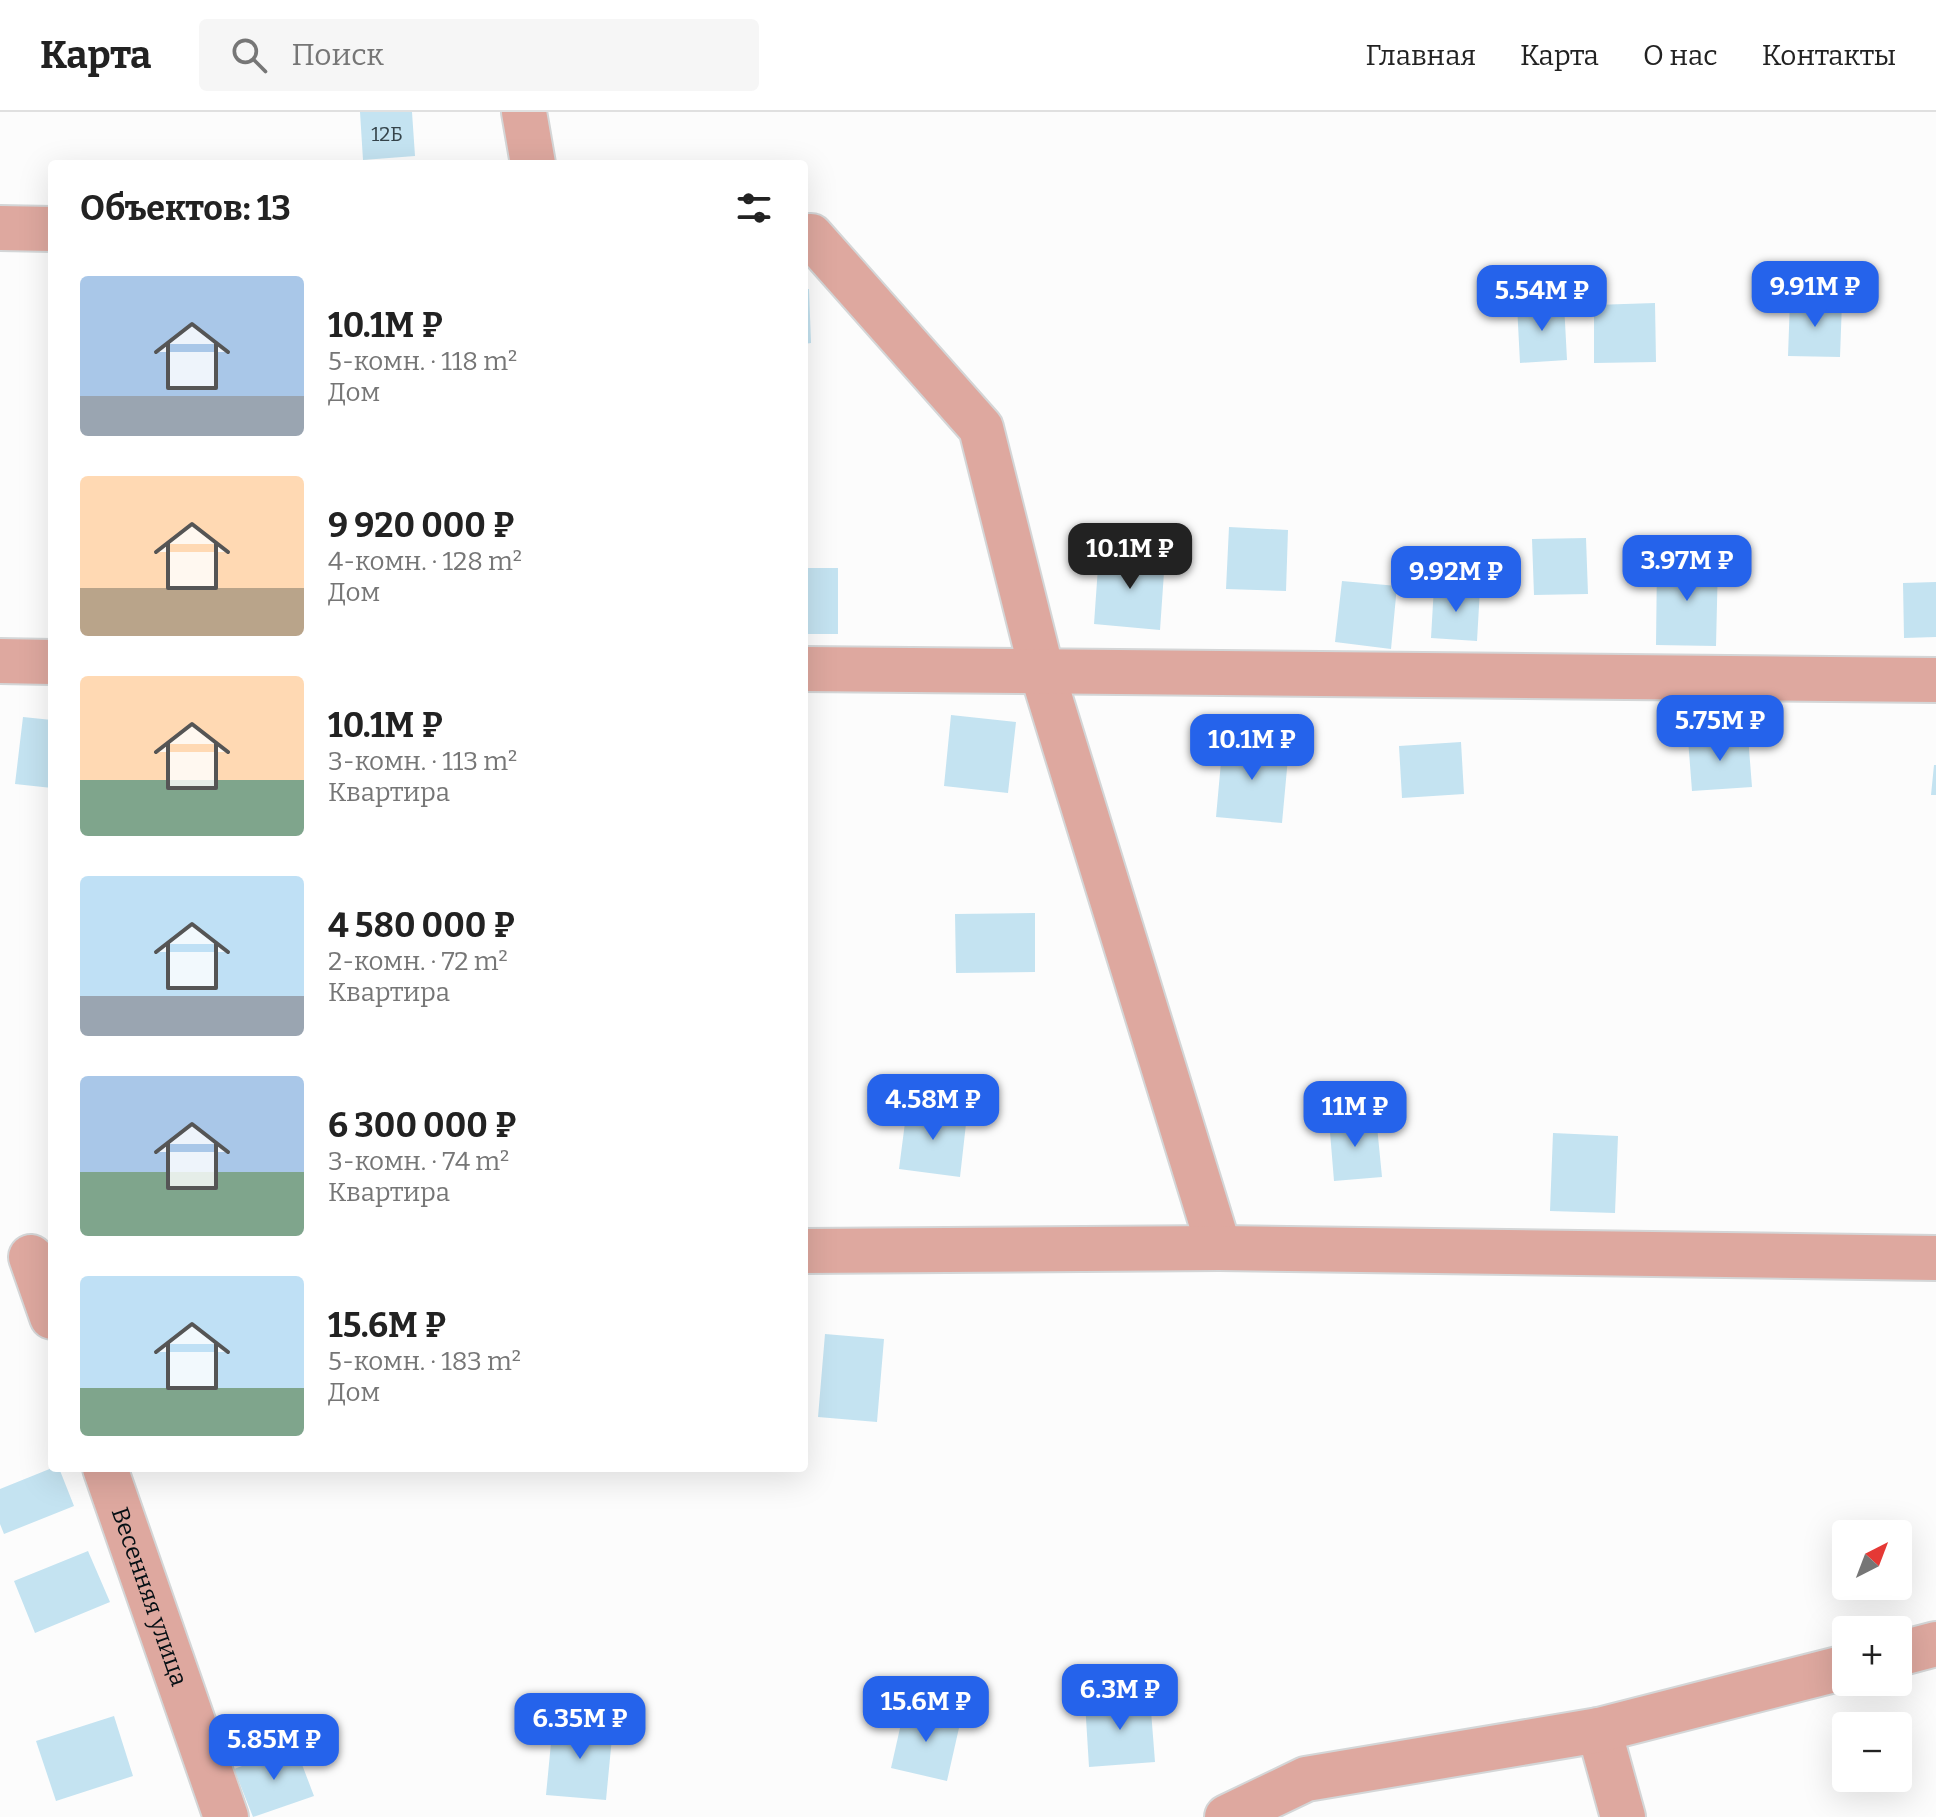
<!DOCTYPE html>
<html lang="ru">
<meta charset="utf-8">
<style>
:root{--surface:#fff;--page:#f6f6f6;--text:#222;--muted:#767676;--line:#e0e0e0;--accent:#2563eb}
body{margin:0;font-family:Bitter,serif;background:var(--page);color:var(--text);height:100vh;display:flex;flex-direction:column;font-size:30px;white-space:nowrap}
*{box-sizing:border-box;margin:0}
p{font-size:26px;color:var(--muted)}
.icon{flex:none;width:44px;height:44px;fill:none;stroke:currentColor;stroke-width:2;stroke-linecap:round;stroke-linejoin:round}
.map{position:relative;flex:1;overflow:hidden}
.details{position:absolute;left:48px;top:48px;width:760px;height:1312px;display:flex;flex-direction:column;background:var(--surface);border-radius:8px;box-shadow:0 8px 32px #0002}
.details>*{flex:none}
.needle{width:52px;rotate:42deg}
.buttons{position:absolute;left:1832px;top:1408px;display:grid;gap:16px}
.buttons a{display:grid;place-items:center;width:80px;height:80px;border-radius:8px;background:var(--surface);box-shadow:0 8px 32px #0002;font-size:40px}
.price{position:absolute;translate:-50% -68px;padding:0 18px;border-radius:16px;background:var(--accent);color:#fff;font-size:26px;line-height:52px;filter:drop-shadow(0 2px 4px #0008)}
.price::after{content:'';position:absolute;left:50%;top:48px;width:24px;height:18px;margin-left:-12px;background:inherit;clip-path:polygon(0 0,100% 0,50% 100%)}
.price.active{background:#222;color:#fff}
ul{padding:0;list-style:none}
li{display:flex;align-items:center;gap:24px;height:200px;padding:0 32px}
li span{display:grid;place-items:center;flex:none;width:224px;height:160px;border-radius:8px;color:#555}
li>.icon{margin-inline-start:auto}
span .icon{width:96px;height:96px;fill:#fffc;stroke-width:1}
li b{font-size:34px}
h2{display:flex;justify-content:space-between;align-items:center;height:96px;padding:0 32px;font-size:34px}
header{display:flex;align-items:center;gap:48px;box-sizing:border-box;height:112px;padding:0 40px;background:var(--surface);border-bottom:2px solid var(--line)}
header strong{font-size:38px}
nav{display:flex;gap:44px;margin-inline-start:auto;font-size:28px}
.search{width:560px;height:72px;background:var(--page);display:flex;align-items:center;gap:20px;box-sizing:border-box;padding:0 28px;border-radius:8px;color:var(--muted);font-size:30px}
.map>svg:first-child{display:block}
</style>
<header>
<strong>Карта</strong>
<div class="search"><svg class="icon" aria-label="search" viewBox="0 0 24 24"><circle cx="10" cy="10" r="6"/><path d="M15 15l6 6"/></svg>Поиск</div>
<nav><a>Главная</a><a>Карта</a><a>О нас</a><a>Контакты</a></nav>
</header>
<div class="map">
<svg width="1936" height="1705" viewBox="0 0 1936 1705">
<rect width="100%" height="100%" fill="#fcfcfc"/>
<path fill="#c4e3f1" d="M360 0H412L415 44 363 48Z
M804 177H809L811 231 804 232Z
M1790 188 1842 190 1840 245 1788 244Z
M1564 191 1567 248 1520 251 1517 193Z
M1655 191 1656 250 1594 251V193Z
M1229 415 1288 418 1286 479 1226 477Z
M1586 426 1588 482 1534 483 1532 427Z
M1099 441 1165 446 1160 518 1094 512Z
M1657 449 1718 450 1716 534 1656 533Z
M804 456H838V522H804Z
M1342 469 1397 474 1391 537 1335 530Z
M1936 470V525L1904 526 1903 471Z
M1434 474 1480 477 1477 529 1431 526Z
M951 603 1016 610 1008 681 944 674Z
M23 605 52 608V676L15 672Z
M1748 624 1752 675 1692 679 1688 627Z
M1223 628 1289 635 1282 711 1216 705Z
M1461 630 1464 682 1402 686 1399 634Z
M1934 653H1936V683H1931Z
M1035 801V860L956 861 955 802Z
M907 995 967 1003 960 1065 899 1057Z
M1376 1004 1382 1065 1334 1069 1329 1008Z
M1553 1021 1618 1024 1615 1101 1550 1099Z
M825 1222 884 1227 877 1310 818 1305Z
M52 1356H59L74 1394 4 1422 0 1412V1377Z
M88 1439 110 1490 35 1521 14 1469Z
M1150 1586 1155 1650 1089 1655 1085 1590Z
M905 1594 961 1607 947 1669 891 1656Z
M114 1604 133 1664 56 1689 36 1629Z
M553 1610 613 1615 606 1688 546 1683Z
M295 1634 314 1684 253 1705 234 1657Z"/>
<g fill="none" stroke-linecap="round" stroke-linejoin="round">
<g stroke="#d4d6d7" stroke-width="48">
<g id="minor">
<path d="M524 0 533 52"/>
<path d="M0 116 52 117"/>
<path d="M804 124H811L981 316 1042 560 1219 1136"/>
<path d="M0 549 52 550"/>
<path d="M804 557 1936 568"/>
<path d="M804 1139 1219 1136 1936 1146"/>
<path d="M31 1145 52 1205"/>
<path id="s1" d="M105 1356 226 1705"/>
<path d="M1898 1542 1936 1532"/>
<path d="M1599 1618 1623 1705"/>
<path d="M1227 1705 1306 1667 1599 1618 1846 1555"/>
</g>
</g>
<use href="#minor" stroke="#dea89f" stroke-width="44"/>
</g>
<g text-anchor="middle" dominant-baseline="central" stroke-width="6" stroke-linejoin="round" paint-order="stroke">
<g font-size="20" fill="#35444b">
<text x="387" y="22">12Б</text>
</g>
<g font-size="24" fill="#050f14" stroke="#fff">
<text stroke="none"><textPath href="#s1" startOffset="136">Весенняя улица</textPath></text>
</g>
</g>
</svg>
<div class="buttons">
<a><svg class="needle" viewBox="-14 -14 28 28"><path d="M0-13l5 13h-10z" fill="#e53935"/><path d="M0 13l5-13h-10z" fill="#767676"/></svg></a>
<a>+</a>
<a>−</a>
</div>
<b class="price" style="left:1815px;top:217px">9.91M ₽</b>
<b class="price" style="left:1542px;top:221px">5.54M ₽</b>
<b class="price active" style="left:1130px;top:479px">10.1M ₽</b>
<b class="price" style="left:1687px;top:491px">3.97M ₽</b>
<b class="price" style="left:1456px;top:502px">9.92M ₽</b>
<b class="price" style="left:1720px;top:651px">5.75M ₽</b>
<b class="price" style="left:1252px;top:670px">10.1M ₽</b>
<b class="price" style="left:933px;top:1030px">4.58M ₽</b>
<b class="price" style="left:1355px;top:1037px">11M ₽</b>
<b class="price" style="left:1120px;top:1620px">6.3M ₽</b>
<b class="price" style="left:926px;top:1632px">15.6M ₽</b>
<b class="price" style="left:580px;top:1649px">6.35M ₽</b>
<b class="price" style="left:274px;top:1670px">5.85M ₽</b>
<section class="details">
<h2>Объектов: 13<svg class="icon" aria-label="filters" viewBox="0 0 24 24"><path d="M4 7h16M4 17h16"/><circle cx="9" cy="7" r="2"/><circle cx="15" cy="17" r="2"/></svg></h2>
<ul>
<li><span style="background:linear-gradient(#a9c7e8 75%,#9aa5b1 0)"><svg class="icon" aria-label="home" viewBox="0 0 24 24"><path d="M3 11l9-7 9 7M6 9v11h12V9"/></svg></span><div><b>10.1M ₽</b><p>5-комн. · 118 m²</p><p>Дом</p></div></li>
<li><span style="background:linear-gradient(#ffd9b3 70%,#b9a48a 0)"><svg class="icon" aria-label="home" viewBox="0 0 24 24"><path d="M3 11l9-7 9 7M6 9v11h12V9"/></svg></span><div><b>9 920 000 ₽</b><p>4-комн. · 128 m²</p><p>Дом</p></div></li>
<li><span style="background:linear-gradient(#ffd9b3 65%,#7fa58c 0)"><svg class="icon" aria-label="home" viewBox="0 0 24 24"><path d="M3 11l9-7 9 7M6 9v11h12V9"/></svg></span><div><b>10.1M ₽</b><p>3-комн. · 113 m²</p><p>Квартира</p></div></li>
<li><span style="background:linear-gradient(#bfe0f5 75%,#9aa5b1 0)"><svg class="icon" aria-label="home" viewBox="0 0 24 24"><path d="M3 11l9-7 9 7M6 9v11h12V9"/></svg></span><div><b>4 580 000 ₽</b><p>2-комн. · 72 m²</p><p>Квартира</p></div></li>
<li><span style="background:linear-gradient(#a9c7e8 60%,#7fa58c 0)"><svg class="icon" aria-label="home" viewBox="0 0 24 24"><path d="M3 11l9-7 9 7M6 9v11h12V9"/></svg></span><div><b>6 300 000 ₽</b><p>3-комн. · 74 m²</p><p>Квартира</p></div></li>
<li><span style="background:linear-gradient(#bfe0f5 70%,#7fa58c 0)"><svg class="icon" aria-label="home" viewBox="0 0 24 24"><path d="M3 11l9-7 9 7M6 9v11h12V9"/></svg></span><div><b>15.6M ₽</b><p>5-комн. · 183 m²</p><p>Дом</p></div></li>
</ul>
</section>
</div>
